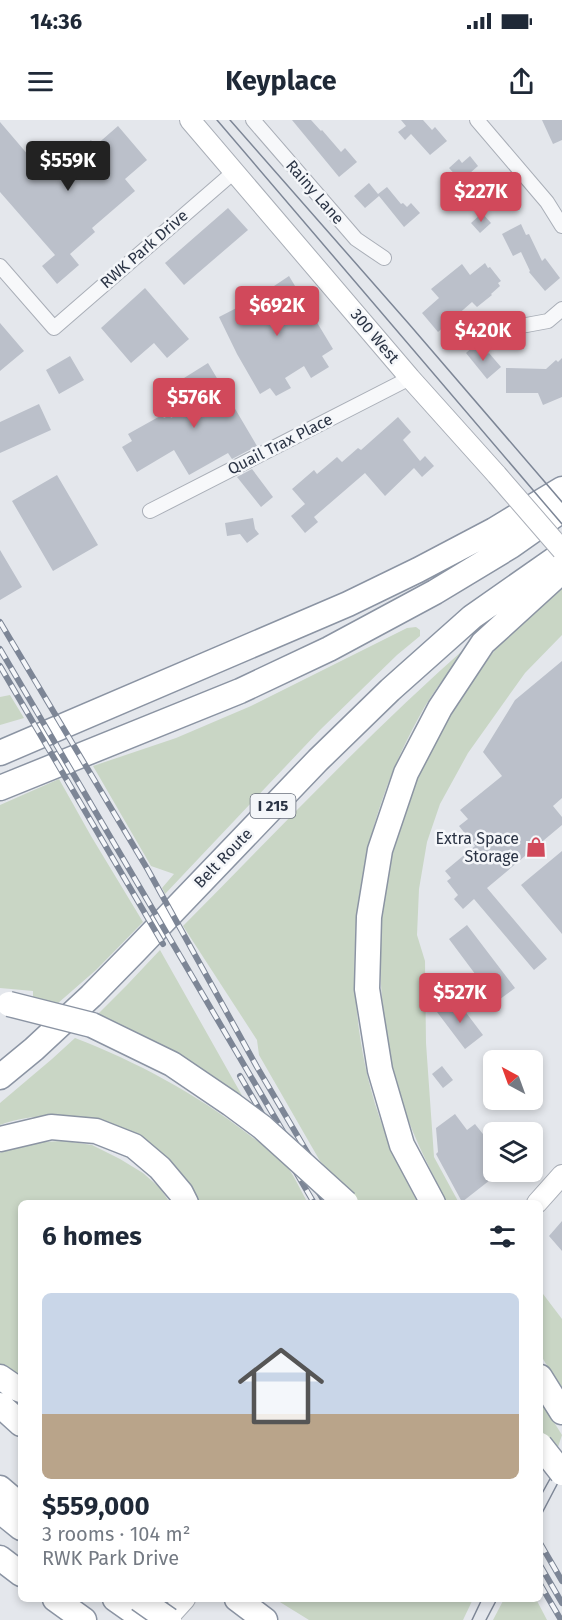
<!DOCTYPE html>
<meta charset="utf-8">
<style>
:root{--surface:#fff;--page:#f2f2f3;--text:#1f2937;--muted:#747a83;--accent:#d1495b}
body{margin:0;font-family:"Fira Sans",sans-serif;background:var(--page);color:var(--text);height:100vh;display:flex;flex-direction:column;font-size:22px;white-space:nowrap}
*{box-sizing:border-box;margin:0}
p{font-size:20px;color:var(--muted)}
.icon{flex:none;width:33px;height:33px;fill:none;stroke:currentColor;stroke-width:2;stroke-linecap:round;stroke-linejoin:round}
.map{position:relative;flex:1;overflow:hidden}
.side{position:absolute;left:18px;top:1080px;width:525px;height:402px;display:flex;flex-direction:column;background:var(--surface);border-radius:9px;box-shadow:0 3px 9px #0003}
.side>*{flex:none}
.needle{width:39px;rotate:319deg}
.fabs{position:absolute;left:483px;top:930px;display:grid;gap:12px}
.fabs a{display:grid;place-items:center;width:60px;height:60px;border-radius:9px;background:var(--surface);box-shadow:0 3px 9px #0003;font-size:30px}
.price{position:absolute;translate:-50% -51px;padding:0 14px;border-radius:6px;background:var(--accent);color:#fff;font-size:20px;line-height:39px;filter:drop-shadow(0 2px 3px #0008)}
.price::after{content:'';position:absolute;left:50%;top:36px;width:18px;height:14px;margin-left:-9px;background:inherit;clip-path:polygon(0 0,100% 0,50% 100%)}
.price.current{background:#222;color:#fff}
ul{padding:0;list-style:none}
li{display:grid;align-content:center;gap:12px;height:318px;padding:0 24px}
li span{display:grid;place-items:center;height:186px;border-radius:9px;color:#555}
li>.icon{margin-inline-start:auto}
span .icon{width:108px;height:108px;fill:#fffc;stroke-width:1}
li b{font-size:26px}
h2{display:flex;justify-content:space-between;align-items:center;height:72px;padding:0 24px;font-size:26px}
.status{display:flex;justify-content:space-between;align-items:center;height:42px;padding:0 30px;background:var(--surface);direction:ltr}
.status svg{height:16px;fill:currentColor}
header{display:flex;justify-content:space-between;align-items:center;height:78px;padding:0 24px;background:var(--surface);font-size:27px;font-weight:700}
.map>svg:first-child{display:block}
</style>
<div class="status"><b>14:36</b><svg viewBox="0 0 49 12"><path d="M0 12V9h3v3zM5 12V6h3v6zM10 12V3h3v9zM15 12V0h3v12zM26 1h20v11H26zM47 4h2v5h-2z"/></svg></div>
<header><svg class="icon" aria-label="menu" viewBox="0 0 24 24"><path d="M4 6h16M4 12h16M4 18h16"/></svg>Keyplace<svg class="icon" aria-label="share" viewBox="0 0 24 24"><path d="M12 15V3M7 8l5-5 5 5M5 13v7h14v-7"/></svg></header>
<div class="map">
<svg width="562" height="1500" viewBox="0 0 562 1500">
<rect width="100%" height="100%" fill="#e4e7ec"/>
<path fill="#c9d6c5" d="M562 467V515L525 553 468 633 440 684 427 722 419 769 417 815 425 841 426 923 434 1037 459 1083H447C428 1045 408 1007 397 966 372 871 374 765 409 672 423 637 443 604 464 573 478 552 493 531 511 512 527 496 545 482 562 467Z
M416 507 420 510V516L397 535 320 610 165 774 162 768 174 754 151 746 93 646 176 618 251 586 407 508Z
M471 523C453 547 433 570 419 597 352 718 335 864 379 996 389 1026 403 1055 418 1083H360L320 1041 259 935 257 920 183 806C278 710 370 612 471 523Z
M10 575 24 598 0 605V577Z
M59 659 91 716 143 802 96 850 57 884 33 877V871L0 868V685Z
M160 830 244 979 94 898 127 865Z
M75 918C137 942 195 973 248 1014 260 1023 274 1032 284 1043 294 1054 300 1070 308 1083H195L81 998C54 995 25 995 0 1005V983L52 939Z
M65 1021 92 1025 120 1039 143 1053 160 1068 170 1083H21V1258L0 1248V1033C19 1022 43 1022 65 1021Z
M540 1170 562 1199V1270L540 1234Z
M540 1280 562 1315 557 1330 540 1309Z
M275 1479H473L463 1500H309Z
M504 1479H536L547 1500H493Z"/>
<path fill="#bbc0ca" d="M292 0H311L321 11 322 10 341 32 345 28 357 42 339 57Z
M401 0H423L432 10 435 7 447 21 430 35 411 14 405 20 398 12 406 6Z
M542 0H562V20L553 24Z
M0 2 47 57 91 20 95 26 118 6 147 40 125 59 135 71 92 108 95 112 70 134 79 145 57 164 42 146 55 135 0 72Z
M470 36 478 46 461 61 449 48 459 39 462 43Z
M369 63 378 74 387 67 401 84 403 83 407 87 411 83 420 93 404 107 379 76 365 88 354 76Z
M488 64 499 77 488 87 477 74Z
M228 88 248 110 184 165 165 143Z
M482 93 491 103 480 113 471 103Z
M521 104 526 115 529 114 542 141 545 138 560 158 545 171 529 152 530 151 521 132 513 136 502 114Z
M485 143 488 148 490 147 501 161 498 163 500 166 491 174 492 175 477 187 472 182 438 212 422 193 439 178 431 169 462 144 470 155Z
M289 156 333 229 322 236 329 247 311 258 304 246 285 258 291 268 276 276 270 268 260 274 237 234 219 197 256 178Z
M145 168 189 219 167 238 154 223 131 243 101 208Z
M0 203 24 231 0 251Z
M476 224 485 235 489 233 501 247 487 259 466 233Z
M70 236 84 260 59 274 46 250Z
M562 238V277L543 285 538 273H506V248L546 249 556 240 558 242Z
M208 243 257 326 232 339 228 333 189 355 174 330 137 352 122 327 132 321 128 314 162 295 164 298 170 295 171 298 198 282 184 258Z
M39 284 51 310 0 333V302Z
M398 297 411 312 403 320 420 341 425 336 434 346 422 357 414 348 385 376 365 353 314 397 318 402 305 413 291 396 305 384 292 369 314 350 317 354 337 337 342 342 358 328 361 330Z
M252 349 273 377 261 387 237 357Z
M57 355 98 425 53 451 12 381Z
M253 398 255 409 259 414 247 423 240 414 227 416 225 403Z
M0 430 22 467 0 480Z
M562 541V678L553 686 562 697V705L487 768 547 839 534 850 474 779 463 789 454 779 458 775 447 761 451 758 445 751 475 726 459 706 468 699 460 690 502 656 483 632 515 580Z
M562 731V814L521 765Z
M467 805 515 868 496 882 449 819Z
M455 878 483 915 465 929 437 892Z
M442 946 453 960 443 968 432 954Z
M455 994 467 1010 475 1004 494 1028V1052H498L499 1053 462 1082 436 1034 438 1032 436 1008Z
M562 1101V1131L549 1116Z"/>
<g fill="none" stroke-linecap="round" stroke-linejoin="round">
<g stroke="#a9aeb7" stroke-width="16">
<path id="street" d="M253 0 356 119 384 138
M477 0 547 82 562 106
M0 146 54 208 235 51
M521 206 548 201 562 189
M150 391 410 258"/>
</g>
<g stroke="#a9aeb7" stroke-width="22">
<path id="secondary" d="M190 0 410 258 497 355
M537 1083 562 1055
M166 1500 185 1479"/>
</g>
<g stroke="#8b94a3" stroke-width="27">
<path id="highway" d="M0 633 348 484 418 450 494 410 562 369
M0 668 240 571 329 529 435 472 511 426 562 390
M0 957 34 929 91 876 136 830 318 640 390 570 472 497 562 434
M0 1019 51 1007 96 1011 134 1026 160 1048 181 1073 186 1083
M433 1083 402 1025 380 950 367 869 369 797 380 730 406 653 440 588 483 523 562 451
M0 1257 16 1268 21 1270
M540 1257 562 1292
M0 1285 21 1304
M0 1368 21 1386
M0 1391 21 1408
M0 1438 21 1454
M55 1479 84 1500
M115 1479 145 1500
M237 1479 265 1500"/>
</g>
<use href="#street" stroke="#f7f8fa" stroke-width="14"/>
<use href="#secondary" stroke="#fff" stroke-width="20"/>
<use href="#highway" stroke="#fff" stroke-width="24"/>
<path stroke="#7d8696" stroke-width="1.5" d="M217 0 562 404
M230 0 409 204 562 382
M540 1377 562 1337
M540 1397 562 1355
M472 1500 482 1479
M486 1500 497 1479"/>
<g stroke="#7d8696" stroke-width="6">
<path id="rail" d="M0 502 148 750 257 947 337 1083
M0 529 325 1083
M0 546 163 824
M240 956 314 1083
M540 1423 562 1461
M540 1445 562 1483
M540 1464 561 1500"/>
</g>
<use href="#rail" stroke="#f4f6f9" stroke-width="4" stroke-dasharray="11" stroke-linecap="butt"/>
<g stroke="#a9aeb7" stroke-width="22" stroke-linecap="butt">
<path id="secondary-bridge" d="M497 355 562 430"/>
</g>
<g stroke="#8b94a3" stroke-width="27" stroke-linecap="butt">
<path id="highway-bridge" d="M9 884 92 905 172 944 231 984 262 1007 346 1083
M540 1325 562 1353
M139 1479 169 1500"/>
</g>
<use href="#secondary-bridge" stroke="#fff" stroke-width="20"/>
<use href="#highway-bridge" stroke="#fff" stroke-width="24"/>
</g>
<defs>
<g id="shop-bare" transform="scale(1.62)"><path d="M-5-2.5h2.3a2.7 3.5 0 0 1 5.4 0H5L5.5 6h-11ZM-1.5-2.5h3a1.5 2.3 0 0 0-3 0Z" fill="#d1495b" stroke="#f4f6f9" stroke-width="2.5" paint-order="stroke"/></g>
</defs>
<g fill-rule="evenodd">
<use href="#shop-bare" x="536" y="727"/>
</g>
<g text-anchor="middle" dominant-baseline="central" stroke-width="5" stroke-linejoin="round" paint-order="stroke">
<rect fill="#f4f6f9" stroke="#676e7b" stroke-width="1.5" x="250.5" y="674" width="45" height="24" rx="4.5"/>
<g font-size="15" font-weight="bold" fill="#2b3445">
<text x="273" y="686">I 215</text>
</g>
<g font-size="16" fill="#2b3445" stroke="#f4f6f9">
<text transform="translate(315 72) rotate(49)">Rainy Lane</text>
<text transform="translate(144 129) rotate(-41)">RWK Park Drive</text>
<text transform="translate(375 216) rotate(50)">300 West</text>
<text transform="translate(280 324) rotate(-27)">Quail Trax Place</text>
<text transform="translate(223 738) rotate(-46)">Belt Route</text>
</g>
<g font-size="16" fill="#2b3445" stroke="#f4f6f9" text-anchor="end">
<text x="519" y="718">Extra Space<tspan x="519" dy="18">Storage</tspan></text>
</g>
</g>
</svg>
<div class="fabs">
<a><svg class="needle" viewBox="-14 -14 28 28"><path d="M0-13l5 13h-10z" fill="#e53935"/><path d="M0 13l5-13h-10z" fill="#747a83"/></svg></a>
<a><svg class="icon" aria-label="layers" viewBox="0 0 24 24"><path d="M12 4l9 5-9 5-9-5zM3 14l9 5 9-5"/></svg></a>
</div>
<b class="price current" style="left:68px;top:72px">$559K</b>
<b class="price" style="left:481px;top:103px">$227K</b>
<b class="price" style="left:277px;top:217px">$692K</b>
<b class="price" style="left:483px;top:242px">$420K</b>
<b class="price" style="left:194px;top:309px">$576K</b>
<b class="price" style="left:460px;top:904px">$527K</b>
<section class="side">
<h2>6 homes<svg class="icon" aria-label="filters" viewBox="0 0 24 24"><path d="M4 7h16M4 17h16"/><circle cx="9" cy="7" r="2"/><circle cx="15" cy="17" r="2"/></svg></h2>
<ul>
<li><span style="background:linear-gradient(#c9d6e8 65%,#b9a48a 0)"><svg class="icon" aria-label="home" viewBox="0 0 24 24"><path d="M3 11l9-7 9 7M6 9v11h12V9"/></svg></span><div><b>$559,000</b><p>3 rooms · 104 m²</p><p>RWK Park Drive</p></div></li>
</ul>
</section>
</div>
